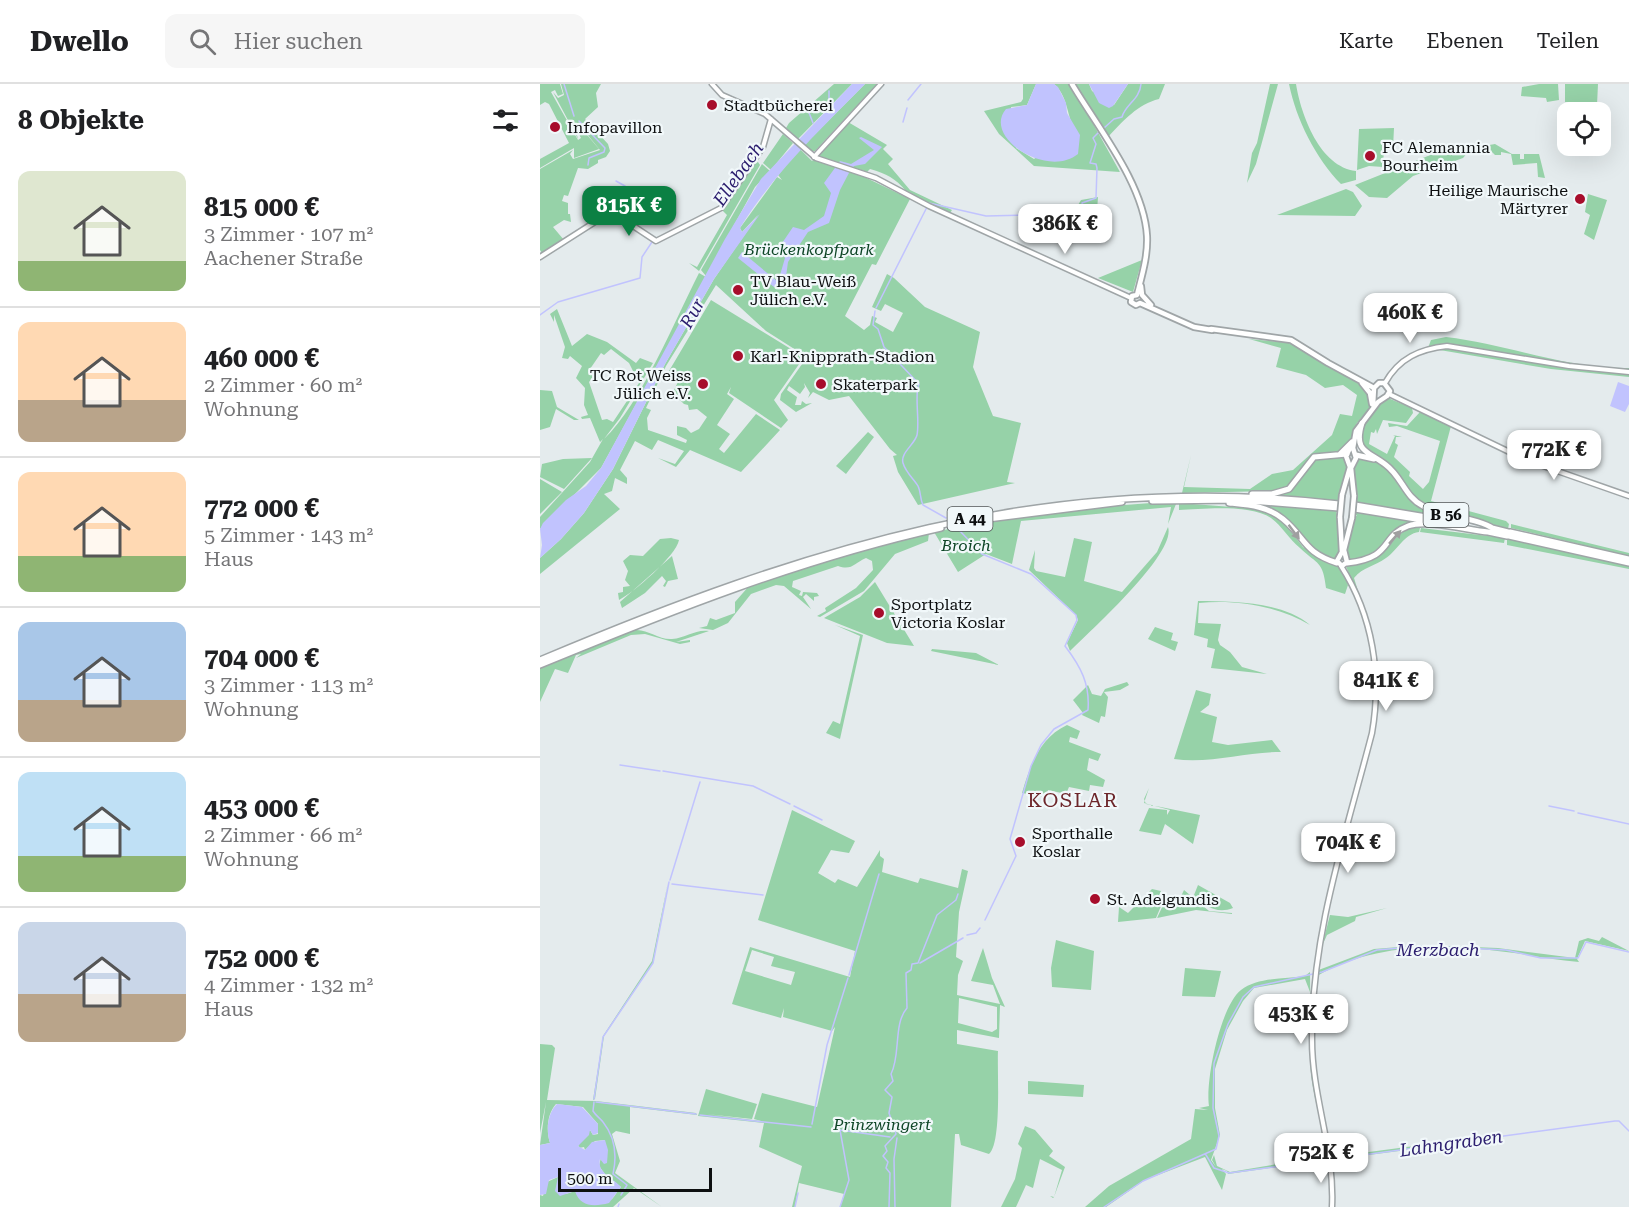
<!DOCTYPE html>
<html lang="de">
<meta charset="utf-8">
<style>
:root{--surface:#fff;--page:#f6f6f6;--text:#202124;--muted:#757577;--line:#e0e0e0;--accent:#0b8043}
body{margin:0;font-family:"Roboto Serif",serif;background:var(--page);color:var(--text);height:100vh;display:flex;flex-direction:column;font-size:22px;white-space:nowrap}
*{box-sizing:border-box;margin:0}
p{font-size:20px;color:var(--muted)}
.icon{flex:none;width:33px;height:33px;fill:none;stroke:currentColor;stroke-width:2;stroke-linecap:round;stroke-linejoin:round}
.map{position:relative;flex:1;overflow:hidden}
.side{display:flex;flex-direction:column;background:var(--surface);width:540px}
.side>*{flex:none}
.controls{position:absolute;left:1017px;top:18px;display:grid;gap:12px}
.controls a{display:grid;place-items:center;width:54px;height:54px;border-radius:12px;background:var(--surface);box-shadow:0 6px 24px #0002;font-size:30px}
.scale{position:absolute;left:18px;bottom:15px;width:154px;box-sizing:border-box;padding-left:6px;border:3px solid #0e1011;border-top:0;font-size:16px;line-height:21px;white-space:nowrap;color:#0e1011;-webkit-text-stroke:4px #f1f8fa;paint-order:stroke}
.price{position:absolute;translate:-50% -51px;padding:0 14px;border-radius:12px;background:#fff;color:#222;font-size:20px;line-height:39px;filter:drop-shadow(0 2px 3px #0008)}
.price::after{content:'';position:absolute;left:50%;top:36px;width:18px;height:14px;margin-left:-9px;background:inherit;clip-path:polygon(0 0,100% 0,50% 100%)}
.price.on{background:var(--accent);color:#fff}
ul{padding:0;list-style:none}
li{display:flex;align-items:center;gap:18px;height:150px;padding:0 18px}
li+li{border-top:2px solid var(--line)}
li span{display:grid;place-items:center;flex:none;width:168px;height:120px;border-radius:12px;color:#555}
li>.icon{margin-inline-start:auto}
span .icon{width:72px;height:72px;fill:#fffc;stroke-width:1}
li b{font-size:26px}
h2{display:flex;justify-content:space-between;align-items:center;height:72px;padding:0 18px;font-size:26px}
header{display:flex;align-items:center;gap:36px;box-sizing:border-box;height:84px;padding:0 30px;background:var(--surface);border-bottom:2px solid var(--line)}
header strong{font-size:28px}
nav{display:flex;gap:33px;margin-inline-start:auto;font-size:21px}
.search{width:420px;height:54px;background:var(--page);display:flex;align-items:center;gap:15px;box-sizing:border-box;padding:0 21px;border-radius:12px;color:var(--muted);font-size:22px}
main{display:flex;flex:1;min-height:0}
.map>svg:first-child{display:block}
</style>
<header>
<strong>Dwello</strong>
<div class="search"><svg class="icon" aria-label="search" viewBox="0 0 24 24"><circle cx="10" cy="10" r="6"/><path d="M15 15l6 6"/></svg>Hier suchen</div>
<nav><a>Karte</a><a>Ebenen</a><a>Teilen</a></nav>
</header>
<main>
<section class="side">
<h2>8 Objekte<svg class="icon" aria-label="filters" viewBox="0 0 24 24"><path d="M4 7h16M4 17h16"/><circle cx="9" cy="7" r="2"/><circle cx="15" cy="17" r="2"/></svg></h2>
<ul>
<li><span style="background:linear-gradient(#dfe7d0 75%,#8fb573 0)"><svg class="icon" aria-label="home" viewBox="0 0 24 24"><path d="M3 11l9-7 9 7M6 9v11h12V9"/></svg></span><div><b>815 000 €</b><p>3 Zimmer · 107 m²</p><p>Aachener Straße</p></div></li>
<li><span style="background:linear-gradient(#ffd9b3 65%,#b9a48a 0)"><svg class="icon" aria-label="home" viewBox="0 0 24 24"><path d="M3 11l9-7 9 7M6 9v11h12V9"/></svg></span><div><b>460 000 €</b><p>2 Zimmer · 60 m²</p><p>Wohnung</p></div></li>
<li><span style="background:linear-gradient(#ffd9b3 70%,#8fb573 0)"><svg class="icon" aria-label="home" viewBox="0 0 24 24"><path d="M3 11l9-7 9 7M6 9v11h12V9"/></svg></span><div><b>772 000 €</b><p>5 Zimmer · 143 m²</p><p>Haus</p></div></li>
<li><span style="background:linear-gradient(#a9c7e8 65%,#b9a48a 0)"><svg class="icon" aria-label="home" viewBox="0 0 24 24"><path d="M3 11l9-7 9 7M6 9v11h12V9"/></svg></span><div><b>704 000 €</b><p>3 Zimmer · 113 m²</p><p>Wohnung</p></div></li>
<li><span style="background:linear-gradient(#bfe0f5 70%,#8fb573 0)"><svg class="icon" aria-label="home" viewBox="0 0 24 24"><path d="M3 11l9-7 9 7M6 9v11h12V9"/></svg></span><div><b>453 000 €</b><p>2 Zimmer · 66 m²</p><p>Wohnung</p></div></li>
<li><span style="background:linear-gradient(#c9d6e8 60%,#b9a48a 0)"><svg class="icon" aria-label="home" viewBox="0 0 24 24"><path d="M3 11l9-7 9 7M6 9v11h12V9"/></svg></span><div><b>752 000 €</b><p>4 Zimmer · 132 m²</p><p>Haus</p></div></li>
</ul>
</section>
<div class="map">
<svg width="1089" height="1123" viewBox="0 0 1089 1123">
<rect width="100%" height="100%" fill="#e4ebed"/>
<path fill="#96d2a8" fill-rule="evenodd" d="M0 0H20L23 10 18 12 15 6 11 8 38 56 41 54 38 48 42 45 59 65 34 74V64L0 84V75L29 59 9 20 5 18 0 21Z
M21 0H61L56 9 58 23 45 35 68 60 70 67 66 73 58 76V79L48 85 38 84 28 112 24 111 22 117 28 119V130H30L31 138 24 136 13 143 24 156 2 169 0 166V85L33 66 30 70 33 75 60 66 42 44 36 47 38 55 13 8 18 14 24 11Z
M294 0H312L258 55 246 44 249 39Z
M325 0H337L275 67H271L264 61Z
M483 0H496L487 21 471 23 476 64 494 75 534 45C527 30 527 11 514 0H531L580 88 494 82 459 50 444 27 481 18 483 15Z
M535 0H549L552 7 574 21 588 0H625L619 15C598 20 583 37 568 53Z
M730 0H738L716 80 707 99 712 69 717 59Z
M749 0H756C761 31 780 83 816 87V96L801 100C776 75 756 35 749 0Z
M999 0H1018L1019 16 1007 18 1006 14 981 12 982 3Z
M1025 0H1058L1057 21 1040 23 1039 18H1025Z
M308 38 347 61 343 65 353 75 348 80 370 106 412 126 410 129C397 123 375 117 366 107 355 94 347 90 330 85L327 88 315 84 312 87 370 115 336 181 332 180 305 232 324 246 330 241 332 232 337 234 335 238 353 248 363 229 345 220 341 227 332 223 347 190 354 194 385 223 440 248 433 283 453 332 481 339 467 398 475 399 378 421 358 388 353 372 357 371 350 365 309 312 289 316 273 308 268 314 270 309 264 299 265 303 260 310 249 302 247 306 257 313 255 321H261L262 317 266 320 272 319 256 328 240 316 241 310 267 273 226 247 176 201 126 282 106 324 111 326 107 334 108 346 146 359 147 356 137 351V342L146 344 151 349 159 345 167 333 157 325 149 326 148 321 144 320 139 315 140 312 133 308 142 290 129 287 171 216 264 273 234 316 248 336 241 344 189 309 191 303 187 310 194 315 177 341 190 350 179 365 184 369 216 330 240 346 201 388 150 366 136 383 118 374 135 380 144 367 118 356 112 366 95 357 80 386 87 394V400L75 394 72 407 64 410 80 425 0 490V474L21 455 44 429 73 385 125 280 174 195 218 131 202 148 200 144 237 93 242 96 238 91 260 65 272 77Z
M854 44 853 64H844L843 83 829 82 817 86 819 45Z
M243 50 253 59 231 86 223 79Z
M955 60 972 70H980V75H984V70H999L1005 94 998 93 997 79 973 81 971 70 961 68V71H955L951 67 928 68 923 74 873 92 847 114 829 113 815 101 913 62 916 67Z
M218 78 220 81 159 187 149 179 157 183 187 131 182 126 215 79Z
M222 80 230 87 215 103 166 192 161 186Z
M806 105 813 108 822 122 815 132 737 131Z
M1048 110 1067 116 1054 156 1044 150 1050 131 1045 128Z
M558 113 555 154 527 142C534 135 535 125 541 116Z
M602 176 593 208 558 194Z
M159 189 166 193 61 384 0 445V433L50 378 63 355 60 358 50 334 42 335 41 333 48 331 44 321 45 304 36 294 42 282 30 272 28 275 22 274 25 263 14 231V238L10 230 17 225 32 262 47 250 67 258 96 279 100 274 113 279 80 334 64 355C101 320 135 236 159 189ZM71 265 89 279 99 299 73 338 67 335 62 336 49 298 55 291 50 285 61 269 64 271Z
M906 253C967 260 1027 285 1089 284V293L1011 285 888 264 891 256Z
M709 255 749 259 759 264 826 304 830 324 817 339 809 361 798 370C769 369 769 376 754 398L749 399 750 402 732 407 642 409 651 371 644 403 710 405 732 390 753 386 792 351 800 330 812 332 817 311 803 301 785 304 766 291 736 283 741 264Z
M0 306 12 307 17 323 39 336H34L16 325 10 343 0 346Z
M848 314 872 324 873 329 866 339 843 336 837 350 836 345 834 349 831 348 829 360 847 370 855 352 853 351 862 353H856L855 359 858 361 854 373 870 388 869 392 883 405 889 398 900 357 857 342 849 343 848 339 867 342 880 328 911 342 891 417 966 437 969 440 968 445 896 426 878 418 858 392 826 367 820 354C824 340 833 318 848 314Z
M328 348 334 353 306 390 296 382Z
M805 372 809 382 799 417 705 411 732 410 748 406 773 375Z
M818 373C857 381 846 392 871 415 880 424 910 431 923 437L815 419 813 380Z
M52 374 24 405 0 393 2 380 23 375Z
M0 395 22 408 0 430Z
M689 418 799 426 796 429 798 430 801 468 796 477 782 472 737 430Z
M611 419 636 420 628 440 631 423 481 437 472 480 446 470 418 488 394 448C466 433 538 424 611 419Z
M639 419 719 425 733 430 741 435 763 463 801 484 808 501 805 510 786 504C783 477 778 481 760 464 749 455 742 442 731 434 710 420 663 425 639 426Z
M814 428 911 443 880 439 863 444 837 471 808 478 804 468 814 432H817Z
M971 440 1089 469V472L971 444Z
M872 442 880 444 879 448C864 450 858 466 846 474 835 482 823 483 814 494L829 542 806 482C815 478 826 480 835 474 850 465 853 452 872 442Z
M628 443C637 469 550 547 530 567L527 559 538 536 536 531 489 486 495 466 494 484 496 487 525 493 534 454 552 458 544 497 582 508 617 468Z
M881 444 965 454 964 459 880 448Z
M389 449 388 457 355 470 324 507 280 533 277 532 286 527 285 524 316 504 333 486 332 477 326 474C314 479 312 487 298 482L253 497 252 503 261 507 259 511 262 512 263 508 277 509 279 512 274 513V517L266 510 263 513 271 525 244 502 236 501 211 510 188 539 173 546 159 544 167 542 170 534 176 536 195 529V518L209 502 334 463Z
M131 454 139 456C136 472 93 509 79 516L78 509 83 508V503L90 502 85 496 88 487 83 477 90 471 103 472 120 455Z
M967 454 1089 481V485L967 461Z
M132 472 138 495 128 497 125 503 123 502 126 497 122 492 105 509 82 524 80 518Z
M335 498 374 562 347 559 284 534 320 513Z
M658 517C693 517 743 518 770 541 739 522 695 515 659 519L658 539 681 540 678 556 680 561 690 568 702 583 727 590 671 584 675 565 667 563 668 555 654 551Z
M295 541 323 551 300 655 286 649 293 637 300 640 320 552Z
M615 543 633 549 631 556 638 558 635 567 608 555Z
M95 546C108 545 119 556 132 555 146 554 155 545 169 547L136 558 150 556V558L140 560 105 550 91 551 36 574 41 570 36 571 28 589 15 585 0 618V583Z
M392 565 436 569 459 581 391 567Z
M587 598 589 601 580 606 564 608 568 613 565 633 561 632 559 639 542 631 543 629 533 616 548 601 552 610 561 612 565 605Z
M656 606 671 610 669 621 660 628 677 633 672 658 688 661 732 656 741 668C706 668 670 680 634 675Z
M527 641 540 647 537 655 530 653 529 658 561 670 558 677 549 674 547 686 565 696 563 703 550 701 549 707 529 703 526 710 508 706 506 713 482 709C490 682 499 654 527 641Z
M609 704 604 715 606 720 660 731 653 760 625 740 621 751 599 747 609 724 627 726V731L630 726 604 719Z
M252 726 315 757 309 769 291 766 278 789 295 799 298 795 317 803 340 766V772L344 775 342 788 378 799 380 794 418 804 422 785 428 787 419 828 416 873 423 877 418 891 417 911 460 920 453 901 431 897 443 864 452 894 465 923 460 921 459 954 417 946V960L458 967C457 987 462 1059 449 1070L421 1061 419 1050H415L411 1123H300L304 1110 259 1099 255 1123H252L262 1082 219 1063 224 1039 158 1032 166 1005 217 1020 212 1035 166 1030 221 1037 214 1035 222 1009 277 1023 295 943 292 947 243 933 244 924 241 934 192 920 210 863 310 893 315 867 218 836ZM212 866 234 873 231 882 255 888 251 901 205 887ZM419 914 457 923V945L452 948 418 939Z
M128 798 113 879 64 952 55 1015 53 1016 63 952 112 877Z
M658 801 690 819 693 824C678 830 664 823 654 811Z
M612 805 621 807 619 812 624 815 616 834 578 838 579 823 588 829Z
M644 806 669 827 692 829V836V830L656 826 617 834 626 815 636 823Z
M847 824 816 833 815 837 787 851 782 862 790 831 808 833Z
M1062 853 1089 867 1045 857 1037 875 1039 878C1013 876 991 871 966 868 901 860 835 859 777 892L776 887 834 865 883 861 958 864 1035 874 1039 857 1048 854 1059 857Z
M516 856 554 867 551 906 512 903 511 884Z
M645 884 681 887 675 913 642 912Z
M770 888 771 968 770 908 765 895 714 904 703 917 687 946 675 985V1024L680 1051 671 1076 676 1083 672 1076 674 1071 677 1082 690 1088 786 1072C784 1042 767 996 771 970L776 1008 784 1042 787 1076 688 1090 687 1087 682 1085 686 1090 682 1106 665 1073 605 1096 566 1123H545L569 1102 651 1055 655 1025 668 1026 659 1024 669 1022C665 996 681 921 701 906 717 893 745 895 765 892Z
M0 960 12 961 15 964 7 1016 56 1017 156 1029 157 1031 90 1023V1050L76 1047 72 1050 80 1077 75 1089 122 1123 94 1104 73 1123H0V1111L3 1112 7 1098 18 1093 26 1110 35 1107C42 1119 59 1123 72 1115 75 1112 77 1107 81 1103L67 1093 59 1082 65 1056 55 1057 45 1066 44 1063 39 1064 38 1060 50 1046 53 1051 58 1050V1040L43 1023 16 1020C7 1030 6 1047 10 1059L0 1061 6 1018 0 1049Z
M488 997 544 1001 543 1013 488 1010Z
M485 1042 495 1046 513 1067 509 1072 525 1083 514 1113 513 1114 510 1112 514 1113 522 1086 500 1075 493 1104 486 1101 476 1123H461L475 1095 482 1064 478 1060Z
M897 1059V1062L791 1076V1073Z"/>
<path fill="#c1c3fe" d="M312 0H325C280 46 234 89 200 144L202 148 220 130 174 195 125 280 73 385 44 429 21 455 0 474 2 461 0 445 3 439 26 416 46 402 61 384 185 155 221 95Z
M496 0H514L518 3 526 19 527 29 540 51 538 70C507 95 442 53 466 25L487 21Z
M549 0H588L573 22 569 24 559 19Z
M321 53 342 63 325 80 314 82 310 87 300 106 289 139 268 148 248 178 245 200 240 204 234 203 198 174 202 168 238 198 245 174 238 165 253 143 264 146 284 132 291 109 284 99 300 77 311 80 334 66 319 54Z
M1078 298 1089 302V320L1085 328 1070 322Z
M17 1020 42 1023 58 1040V1049L53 1051 50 1046 49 1051 38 1062 45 1066 52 1058 65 1056 68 1066 67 1079 64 1080 60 1075C57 1089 72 1093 81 1103L69 1119C54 1123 40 1123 35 1107L20 1112 15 1107 18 1093 9 1096 6 1110 0 1111V1061L10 1059C6 1047 7 1030 17 1020Z"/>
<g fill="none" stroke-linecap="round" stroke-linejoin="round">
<path stroke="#c1c3fe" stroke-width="1.5" d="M24 0 34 32
M368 16 381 0
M289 23V7
M268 26 273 39
M39 37 65 64 64 68 49 74 48 81
M363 38 367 24
M564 44 574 35 582 33C585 21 600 15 601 0
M76 97 85 102
M389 119 446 132 485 131 511 141 523 143 532 138 536 129 543 123 542 119 556 114 557 84 556 80 550 79 556 60 553 54 559 48
M336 224 387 123
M335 227 333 241 338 245 344 263 379 300C374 309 380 337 377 351 375 360 360 369 363 379 366 389 374 395 378 402 381 408 380 415 383 421L406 434
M0 231 18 218 100 194 102 173 112 158
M419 446 442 470 491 490 536 531 537 536 525 562C541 583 550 600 548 626L514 645 501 661 491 682 470 755 476 772 445 836
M80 681 120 687
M123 687 213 702 250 720
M254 722 282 736
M1009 722 1034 727
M1038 729 1089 740
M130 796 160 698
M132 800 223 811
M427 851 436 849 440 844
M380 879 423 854
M309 891 339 790
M54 1015 63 953 113 879 129 798
M54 1018 53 1027C56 1032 60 1034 63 1038 75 1053 77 1072 73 1090L87 1101 81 1111
M56 1018 156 1030
M160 1031 271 1043
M272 1040 287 961 308 894
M666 1071 674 1084 689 1089 1075 1037H1079L1089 1047
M78 1123 79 1120
M255 1123 258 1109
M300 1123 309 1096 300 1046 350 1053
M349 1123 350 1089 346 1084 348 1078 343 1072 347 1067 345 1062 356 1050 349 1029 352 1013 345 1006 353 997 351 990C361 971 353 940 367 924L366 889 371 886 372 880 378 879 397 831 416 816 418 810
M355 1123 354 1075 357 1054
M564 1123 603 1097 676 1065 679 1052 673 1024 674 979 688 940 703 913 714 903 782 888 837 866 882 862 966 866 1001 874H1038L1046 858 1089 868"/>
<g stroke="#9fa5a7" stroke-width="7">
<path id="secondary" d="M172 0 182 11 225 30 276 74 336 94 389 122 591 214
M274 73 341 0
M0 173 69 129 75 130 116 157 181 124 223 63 231 35
M845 299C859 274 880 265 907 262L1029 282 1089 288
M849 310 986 376 1089 412
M792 1123C795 1066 772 1013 772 956 771 851 806 750 832 649 842 591 833 532 801 482"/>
</g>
<g stroke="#9fa5a7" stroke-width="8">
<path id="primary" d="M532 0C558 44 604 100 607 152 608 172 602 191 597 211L592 212 591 218 596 221 600 219 654 243 672 246
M601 202 602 211 611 221
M671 245 751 256 788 279 834 304
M822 299 830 309 832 320
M833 321 834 304
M802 411 810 383 806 372 811 362
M814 412 811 384 816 374 813 364 816 347 838 318 847 312 850 307 844 299H839L834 304
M800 433 802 468 797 477 802 482 807 478 804 466 812 434"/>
</g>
<g stroke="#9fa5a7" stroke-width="8">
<path id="highway" d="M822 339C813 368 828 367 846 381 862 393 865 413 883 422 903 433 936 433 954 445
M800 370 812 358
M816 371 834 375
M712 410H732L749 405 774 373 807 370
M612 417 699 416 799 424
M689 419C709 421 727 422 743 435 766 454 763 468 797 479
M815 421 922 439
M815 425 906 440
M440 436 582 418
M952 444 968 448
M948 448 967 452
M970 448 1089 475
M969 452 1089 479
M807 479C854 474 840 452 868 442 887 435 927 446 948 448
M0 576C263 465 509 386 799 420
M0 581C131 527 262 475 401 444"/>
</g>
<use href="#secondary" stroke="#fff" stroke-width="4"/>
<use href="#primary" stroke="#fff" stroke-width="4.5"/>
<use href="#highway" stroke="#fff" stroke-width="5"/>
<g stroke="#9fa5a7" stroke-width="8" stroke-linecap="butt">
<path id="primary-bridge" d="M800 433 802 411
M812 434 814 412"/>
</g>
<use href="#primary-bridge" stroke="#fff" stroke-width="4.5"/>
</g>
<defs><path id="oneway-solid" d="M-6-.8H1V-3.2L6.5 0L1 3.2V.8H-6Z" transform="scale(1.5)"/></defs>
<g fill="#9f9fa0">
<use href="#oneway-solid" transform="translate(754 448) rotate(53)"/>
<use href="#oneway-solid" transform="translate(855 453) rotate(-48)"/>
</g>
<g fill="#a70d2b" stroke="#f1f8fa" stroke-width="2">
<circle cx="172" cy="21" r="6"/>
<circle cx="15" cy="43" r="6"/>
<circle cx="830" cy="72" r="6"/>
<circle cx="1040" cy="115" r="6"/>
<circle cx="198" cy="206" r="6"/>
<circle cx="198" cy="272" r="6"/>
<circle cx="163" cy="300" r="6"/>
<circle cx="281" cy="300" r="6"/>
<circle cx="339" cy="529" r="6"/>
<circle cx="480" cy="758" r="6"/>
<circle cx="555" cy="815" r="6"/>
</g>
<g text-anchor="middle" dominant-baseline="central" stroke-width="4.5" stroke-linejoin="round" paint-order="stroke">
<g fill="#f1f8fa" stroke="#525657" stroke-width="1.5">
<rect x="883.5" y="419" width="45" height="24" rx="4.5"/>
<rect x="407.5" y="423" width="45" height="24" rx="4.5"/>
</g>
<g font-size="15" font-weight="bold" fill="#0e1011">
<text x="906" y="431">B 56</text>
<text x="430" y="435">A 44</text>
</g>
<g font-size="16" fill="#0e1011" stroke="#f1f8fa" text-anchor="start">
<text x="184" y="21">Stadtbücherei</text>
<text x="27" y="43">Infopavillon</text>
<text x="842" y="63">FC Alemannia<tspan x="842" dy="18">Bourheim</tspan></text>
<text x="1028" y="106" text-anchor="end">Heilige Maurische<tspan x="1028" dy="18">Märtyrer</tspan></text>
<text x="210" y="197">TV Blau-Weiß<tspan x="210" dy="18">Jülich e.V.</tspan></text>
<text x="210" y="272">Karl-Knipprath-Stadion</text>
<text x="151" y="291" text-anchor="end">TC Rot Weiss<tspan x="151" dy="18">Jülich e.V.</tspan></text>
<text x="293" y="300">Skaterpark</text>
<text x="351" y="520">Sportplatz<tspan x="351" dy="18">Victoria Koslar</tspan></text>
<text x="492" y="749">Sporthalle<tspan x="492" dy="18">Koslar</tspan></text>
<text x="567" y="815">St. Adelgundis</text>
</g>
<g font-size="16" font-style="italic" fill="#0d4526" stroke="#f1f8fa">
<text x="269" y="165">Brückenkopfpark</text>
<text x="426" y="461">Broich</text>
<text x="342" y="1040">Prinzwingert</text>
</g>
<g font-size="18" font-style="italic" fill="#2b1d6e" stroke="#f1f8fa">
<text transform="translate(198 90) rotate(-55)">Ellebach</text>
<text transform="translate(152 229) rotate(-61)">Rur</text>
<text x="898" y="865">Merzbach</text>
<text transform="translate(911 1059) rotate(-8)">Lahngraben</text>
</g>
<g font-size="20" letter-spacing="1.5" fill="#6d272b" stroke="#f1f8fa">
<text x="533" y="716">KOSLAR</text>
</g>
</g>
</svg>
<div class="controls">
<a><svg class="icon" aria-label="locate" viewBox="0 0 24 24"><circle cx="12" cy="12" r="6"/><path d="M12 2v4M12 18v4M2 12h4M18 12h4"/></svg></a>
</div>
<div class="scale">500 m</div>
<b class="price on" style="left:89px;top:153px">815K €</b>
<b class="price" style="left:525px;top:171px">386K €</b>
<b class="price" style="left:870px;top:260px">460K €</b>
<b class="price" style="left:1014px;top:397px">772K €</b>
<b class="price" style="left:846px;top:628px">841K €</b>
<b class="price" style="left:808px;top:790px">704K €</b>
<b class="price" style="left:761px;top:961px">453K €</b>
<b class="price" style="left:781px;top:1100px">752K €</b>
</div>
</main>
